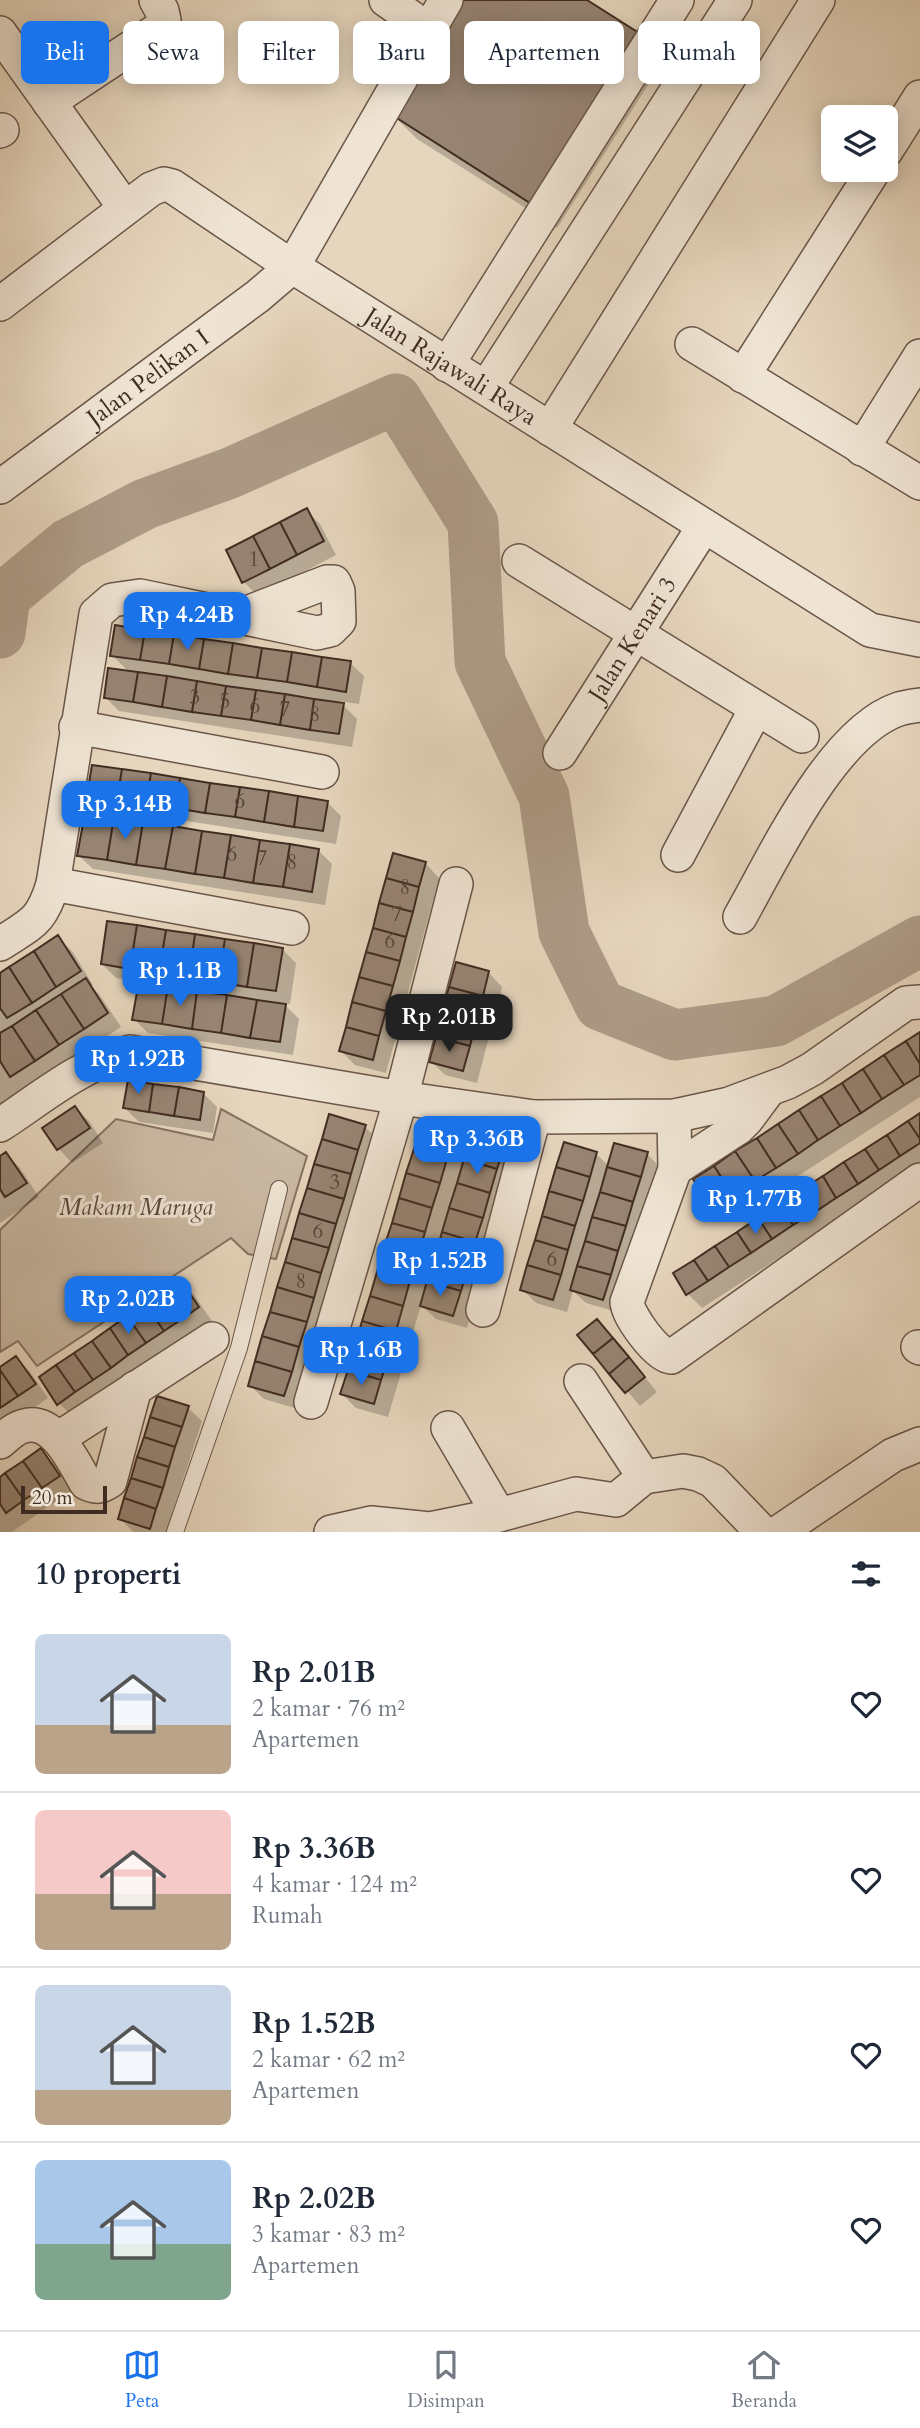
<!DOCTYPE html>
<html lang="id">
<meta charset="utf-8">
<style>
:root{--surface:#fff;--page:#f6f6f7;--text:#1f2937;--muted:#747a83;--line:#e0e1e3;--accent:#1a73e8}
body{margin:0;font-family:Cardo,serif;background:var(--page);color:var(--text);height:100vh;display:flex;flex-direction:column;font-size:26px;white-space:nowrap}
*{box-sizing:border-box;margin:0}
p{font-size:23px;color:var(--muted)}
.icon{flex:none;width:38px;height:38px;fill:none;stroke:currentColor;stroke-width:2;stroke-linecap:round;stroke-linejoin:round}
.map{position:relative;height:1532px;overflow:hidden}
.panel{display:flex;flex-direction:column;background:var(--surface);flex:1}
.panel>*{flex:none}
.top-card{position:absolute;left:21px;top:21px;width:878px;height:63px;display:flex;gap:14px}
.fabs{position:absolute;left:821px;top:105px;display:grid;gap:14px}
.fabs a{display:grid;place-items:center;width:77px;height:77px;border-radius:10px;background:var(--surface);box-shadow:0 4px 18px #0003;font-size:35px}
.scale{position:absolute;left:21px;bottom:18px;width:86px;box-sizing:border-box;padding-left:7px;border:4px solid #412c22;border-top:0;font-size:19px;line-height:24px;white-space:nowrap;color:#412c22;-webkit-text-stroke:5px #efe4d4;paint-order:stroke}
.price{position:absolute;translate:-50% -60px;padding:0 16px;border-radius:14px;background:var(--accent);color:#fff;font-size:23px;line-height:46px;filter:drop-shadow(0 2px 4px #0008)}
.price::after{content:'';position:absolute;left:50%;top:42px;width:21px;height:16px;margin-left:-10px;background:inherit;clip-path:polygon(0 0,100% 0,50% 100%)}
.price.on{background:#222;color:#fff}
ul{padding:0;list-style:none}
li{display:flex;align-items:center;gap:21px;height:175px;padding:0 35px}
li+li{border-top:2px solid var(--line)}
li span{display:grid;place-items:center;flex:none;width:196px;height:140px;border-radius:10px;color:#555}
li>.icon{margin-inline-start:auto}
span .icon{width:84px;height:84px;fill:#fffc;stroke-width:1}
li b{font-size:30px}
h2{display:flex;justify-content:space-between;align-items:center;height:84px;padding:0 35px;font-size:30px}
.chip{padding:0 24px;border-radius:10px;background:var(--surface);box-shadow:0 4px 18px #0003;font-size:24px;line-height:63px}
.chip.on{background:var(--accent);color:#fff}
.tabs{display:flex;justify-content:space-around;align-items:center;height:98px;border-top:2px solid var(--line);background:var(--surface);font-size:19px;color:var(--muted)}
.tabs a{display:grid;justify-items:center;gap:4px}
.tabs .on{color:var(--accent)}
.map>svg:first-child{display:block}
</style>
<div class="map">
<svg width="920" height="1532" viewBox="0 0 920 1532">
<rect width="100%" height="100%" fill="#e6d6bd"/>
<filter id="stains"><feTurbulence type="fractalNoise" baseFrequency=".00286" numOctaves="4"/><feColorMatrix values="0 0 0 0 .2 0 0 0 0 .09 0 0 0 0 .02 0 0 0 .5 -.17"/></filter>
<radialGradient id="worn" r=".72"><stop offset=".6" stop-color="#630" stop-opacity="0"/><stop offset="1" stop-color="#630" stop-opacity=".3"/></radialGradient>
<path fill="#cab9a3" stroke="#867262" stroke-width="2" d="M221 1109 307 1156 276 1259 248 1254 231 1238 37 1366 18 1341 0 1352V1230L116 1119 213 1140Z"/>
<path fill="#0003" d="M464 0H584L638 34 664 60 557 228 417 139 391 113Z
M306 510 320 524 336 555 258 596 244 582Z
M112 655 350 663 364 676 359 704 339 701 357 719 352 747 119 711 105 697 130 673Z
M89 794 327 802 341 816 336 844 103 808Z
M318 850 332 864 325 905 93 869 79 856Z
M394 856 426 864 439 878 386 1073 355 1065 341 1051Z
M58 938 72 951 93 985 91 986 99 994 121 1027 0 1106V975Z
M282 949 296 963 290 1004 283 1003 299 1019 293 1055 148 1033 134 1019 140 981 116 978 102 964Z
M457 965 489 973 502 987 477 1083 445 1075 431 1061Z
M920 1034V1097L727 1222 714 1208Z
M203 1093 217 1107 213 1133 139 1122 125 1108Z
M75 1108 89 1121 103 1143 72 1163 59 1149 44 1128Z
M920 1115V1166L702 1308 688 1294 675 1274Z
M365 1127 379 1140 298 1409 264 1399 250 1385Z
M454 1136 469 1150 504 1145 518 1159 467 1328 436 1319 421 1305 388 1417 356 1408 342 1394Z
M6 1154 20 1168 39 1197 0 1223V1159Z
M596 1154 609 1166 647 1154 661 1168 617 1312 586 1303 573 1291 567 1312 536 1303 522 1289Z
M180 1281 194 1295 212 1321 73 1417 59 1403Z
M580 1335H610L657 1392 640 1406Z
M16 1358 30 1372 48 1398 0 1431V1370Z
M188 1408 202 1421 166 1532H133L120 1518Z
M41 1451 54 1464 72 1490 12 1532H0V1479Z"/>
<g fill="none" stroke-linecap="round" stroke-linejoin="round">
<path stroke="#ae9c88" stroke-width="51" d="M0 633 5 596 68 544 145 504 230 473 396 399 473 523 480 662 544 796 564 932 600 1005 675 1035 776 1021 920 941"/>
</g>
<path fill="#978473" stroke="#412c22" stroke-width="2" d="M462 0H587L639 33 530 203 389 113Z
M307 508 324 541 297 555 280 522Z
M280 522 297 555 270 569 253 536Z
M253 536 270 569 242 583 226 550Z
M115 625 145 630 140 660 110 656Z
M145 630 174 634 169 664 140 660Z
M174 634 204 639 199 669 169 664Z
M204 639 233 643 228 674 199 669Z
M233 643 262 648 257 678 228 674Z
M262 648 292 652 287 682 257 678Z
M292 652 322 657 317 687 287 682Z
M322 657 351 661 346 692 317 687Z
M108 668 138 672 133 702 104 698Z
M138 672 167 676 162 707 133 702Z
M167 676 197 681 192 712 162 707Z
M197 681 226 686 221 716 192 712Z
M226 686 256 690 251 720 221 716Z
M256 690 285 694 280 725 251 720Z
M285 694 314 699 310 730 280 725Z
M314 699 344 703 339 734 310 730Z
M92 765 122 769 117 799 87 795Z
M122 769 151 773 146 804 117 799Z
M151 773 180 778 175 808 146 804Z
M180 778 210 783 205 813 175 808Z
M210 783 240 787 235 817 205 813Z
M240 787 269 791 264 822 235 817Z
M269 791 298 796 294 827 264 822Z
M298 796 328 801 323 831 294 827Z
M85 813 114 817 107 860 77 856Z
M114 817 143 822 136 865 107 860Z
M143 822 173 826 165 869 136 865Z
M173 826 202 831 195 874 165 869Z
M202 831 231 835 224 878 195 874Z
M231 835 260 840 253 883 224 878Z
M260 840 290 844 283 887 253 883Z
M290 844 319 849 312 892 283 887Z
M393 853 426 862 419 887 386 878Z
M386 878 419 887 413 912 379 903Z
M379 903 413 912 406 937 373 928Z
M107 921 137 925 130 969 101 964Z
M137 925 166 930 159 973 130 969Z
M373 928 406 937 400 961 366 952Z
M166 930 195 934 189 978 159 973Z
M195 934 225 939 218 982 189 978Z
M58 935 81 971 56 987 34 951Z
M225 939 254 943 247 987 218 982Z
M254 943 283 948 276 991 247 987Z
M34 951 56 987 32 1003 9 967Z
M366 952 400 961 393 986 359 977Z
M456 962 489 971 483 996 449 987Z
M9 967 32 1003 7 1018 0 1008V973Z
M359 977 393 986 386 1011 352 1002Z
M86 978 108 1013 84 1029 61 994Z
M139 981 168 986 162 1024 132 1020Z
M168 986 197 991 192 1029 162 1024Z
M449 987 483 996 476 1021 442 1012Z
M197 991 227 995 221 1033 192 1029Z
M61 994 84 1029 59 1045 36 1010Z
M227 995 257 1000 250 1038 221 1033Z
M257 1000 286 1004 280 1042 250 1038Z
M352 1002 386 1011 379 1036 346 1027Z
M36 1010 59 1045 35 1061 12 1026Z
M442 1012 476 1021 470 1046 436 1037Z
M12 1026 35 1061 10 1077 0 1061V1033Z
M346 1027 379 1036 373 1060 339 1051Z
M920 1032V1064L906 1041Z
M436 1037 470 1046 463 1071 429 1062Z
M906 1041 920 1064V1075L904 1085 884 1055Z
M884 1055 904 1085 882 1099 863 1069Z
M863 1069 882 1099 861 1113 842 1083Z
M128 1080 153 1084 149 1112 123 1108Z
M842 1083 861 1113 840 1126 821 1096Z
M153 1084 179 1087 174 1116 149 1112Z
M179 1087 204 1092 200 1120 174 1116Z
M821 1096 840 1126 818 1140 799 1110Z
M75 1106 90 1128 57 1150 42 1128Z
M799 1110 818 1140 798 1154 778 1124Z
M920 1113V1139L908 1121Z
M329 1114 366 1125 358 1150 322 1139Z
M908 1121 920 1139V1143L900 1156 887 1135Z
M778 1124 798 1154 776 1168 757 1138Z
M421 1125 455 1134 447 1159 414 1149Z
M471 1134 505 1144 497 1169 464 1159Z
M887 1135 900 1156 879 1170 865 1149Z
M757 1138 776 1168 755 1181 735 1151Z
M322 1139 358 1150 351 1174 314 1164Z
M564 1142 597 1152 590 1177 556 1167Z
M614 1143 648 1152 641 1177 607 1167Z
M414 1149 447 1159 440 1183 406 1173Z
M865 1149 879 1170 858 1184 844 1162Z
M735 1151 755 1181 733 1195 714 1166Z
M6 1152 27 1183 5 1197 0 1189V1156Z
M464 1159 497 1169 490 1193 457 1183Z
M844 1162 858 1184 836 1198 823 1176Z
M314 1164 351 1174 344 1199 307 1188Z
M714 1166 733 1195 712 1209 693 1179Z
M556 1167 590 1177 583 1201 549 1191Z
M607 1167 641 1177 633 1202 600 1192Z
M406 1173 440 1183 432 1208 399 1198Z
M823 1176 836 1198 815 1212 801 1190Z
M457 1183 490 1193 483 1218 449 1208Z
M307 1188 344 1199 336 1224 299 1213Z
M801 1190 815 1212 793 1225 780 1204Z
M549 1191 583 1201 575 1226 542 1216Z
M600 1192 633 1202 626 1226 592 1217Z
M399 1198 432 1208 425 1232 392 1223Z
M780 1204 793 1225 772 1239 758 1218Z
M449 1208 483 1218 475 1242 442 1232Z
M299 1213 336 1224 329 1248 292 1238Z
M542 1216 575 1226 568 1250 535 1240Z
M592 1217 626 1226 618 1251 585 1241Z
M758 1218 772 1239 751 1253 737 1232Z
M392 1223 425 1232 418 1257 384 1247Z
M442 1232 475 1242 468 1267 435 1257Z
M737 1232 751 1253 729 1267 715 1246Z
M292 1238 329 1248 321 1273 285 1262Z
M535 1240 568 1250 561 1275 527 1265Z
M585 1241 618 1251 611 1275 577 1266Z
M715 1246 729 1267 708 1281 694 1260Z
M384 1247 418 1257 410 1281 377 1272Z
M435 1257 468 1267 461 1291 427 1281Z
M694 1260 708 1281 686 1295 673 1273Z
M285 1262 321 1273 314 1298 277 1287Z
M527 1265 561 1275 553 1300 520 1290Z
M577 1266 611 1275 603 1300 570 1290Z
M377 1272 410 1281 403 1306 370 1296Z
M180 1279 199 1307 182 1319 163 1291Z
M427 1281 461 1291 453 1316 420 1306Z
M277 1287 314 1298 307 1322 270 1312Z
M163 1291 182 1319 164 1331 145 1304Z
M370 1296 403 1306 396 1331 362 1321Z
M145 1304 164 1331 146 1343 127 1316Z
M270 1312 307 1322 299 1347 262 1336Z
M127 1316 146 1343 128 1355 110 1328Z
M597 1319 613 1338 593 1354 577 1335Z
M362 1321 396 1331 389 1355 355 1346Z
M110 1328 128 1355 111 1368 92 1341Z
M262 1336 299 1347 292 1372 255 1361Z
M613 1338 629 1357 609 1374 593 1354Z
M92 1341 111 1368 93 1380 74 1353Z
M355 1346 389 1355 381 1380 348 1370Z
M74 1353 93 1380 75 1392 56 1365Z
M16 1356 36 1384 18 1396 0 1370V1367Z
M629 1357 645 1377 625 1393 609 1374Z
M255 1361 292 1372 284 1396 248 1386Z
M56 1365 75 1392 57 1405 39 1377Z
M0 1370 18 1396 0 1408Z
M348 1370 381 1380 374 1404 340 1394Z
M157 1396 189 1406 182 1427 150 1417Z
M150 1417 182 1427 175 1447 144 1437Z
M144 1437 175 1447 169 1467 137 1457Z
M41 1448 60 1476 42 1488 23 1461Z
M137 1457 169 1467 163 1488 131 1478Z
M23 1461 42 1488 24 1500 5 1473Z
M5 1473 24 1500 6 1513 0 1504V1477Z
M131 1478 163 1488 156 1509 124 1498Z
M124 1498 156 1509 150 1529 118 1519Z"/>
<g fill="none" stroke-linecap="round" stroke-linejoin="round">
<g stroke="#6a5649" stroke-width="18">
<path id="service" d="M175 1532 239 1348 279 1189"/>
</g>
<g stroke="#6a5649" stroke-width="36">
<g id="minor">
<path d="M386 0 428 29"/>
<path d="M0 33 125 208"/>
<path d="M49 102 159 29 164 20 162 11 156 0"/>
<path d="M0 131 2 130"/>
<path d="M886 151 920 97"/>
<path id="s1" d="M0 304 151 189 164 184 172 186 282 260 870 630 920 640"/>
<path d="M692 344 920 483"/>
<path d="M447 365 677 0"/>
<path d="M743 376 874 170"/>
<path d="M486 388 735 0"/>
<path d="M550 429 818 0"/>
<path d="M862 449 920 356"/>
<path id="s2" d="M0 487 258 296 293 266 446 0"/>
<path d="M519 561 802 736"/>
<path d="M76 727 322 772"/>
<path id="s3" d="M560 753 704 526"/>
<path d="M678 855 756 709"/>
<path d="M53 884 292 928"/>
<path d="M740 917C773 859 832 731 899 709 905 707 913 706 920 705"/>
<path d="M0 944C32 923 41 923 53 884L96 614 112 600 140 596 317 633 330 630 339 621 338 591 334 582H327L239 616"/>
<path d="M674 1116 675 1169 627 1302C628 1316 657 1356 671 1357L920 1180"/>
<path d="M0 1125C40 1099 82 1063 130 1052L401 1098 534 1117 674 1116 729 1104 788 1082 812 1069 906 1003 920 1002"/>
<path d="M675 1169 738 1128 747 1119 767 1092"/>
<path d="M483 1310 534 1117"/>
<path d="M918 1347 920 1348"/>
<path d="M581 1381 644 1477"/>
<path d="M311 1402 401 1098 456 884"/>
<path d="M448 1428 499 1515"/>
<path d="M59 1438 212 1339"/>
<path d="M0 1442C7 1436 15 1428 24 1426 54 1417 74 1463 86 1483 96 1488 101 1487 110 1481L135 1388"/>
<path d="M331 1532 371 1523 430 1529 499 1515 576 1494 616 1500 644 1477 683 1471 698 1474 713 1481 762 1532"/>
<path d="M779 1532 893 1455 920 1444"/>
</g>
</g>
<use href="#service" stroke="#efe4d4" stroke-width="16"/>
<use href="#minor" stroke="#efe4d4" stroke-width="33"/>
</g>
<g text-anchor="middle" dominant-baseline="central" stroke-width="6" stroke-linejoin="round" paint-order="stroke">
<g font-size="21" fill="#564236">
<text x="254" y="559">1</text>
<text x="195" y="697">3</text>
<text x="225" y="701">5</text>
<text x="255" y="706">6</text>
<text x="285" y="709">7</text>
<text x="315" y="714">8</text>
<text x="240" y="801">6</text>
<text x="232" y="854">6</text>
<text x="262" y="858">7</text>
<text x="292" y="862">8</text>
<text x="405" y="887">8</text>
<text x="397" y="914">7</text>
<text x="390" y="941">6</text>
<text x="335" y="1182">3</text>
<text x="318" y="1231">6</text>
<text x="552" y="1259">6</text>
<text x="301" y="1281">8</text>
</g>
<g font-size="24" fill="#412c22" stroke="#efe4d4">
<text stroke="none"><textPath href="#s1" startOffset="544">Jalan Rajawali Raya</textPath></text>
<text stroke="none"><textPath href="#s2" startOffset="184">Jalan Pelikan I</textPath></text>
<text stroke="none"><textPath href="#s3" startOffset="135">Jalan Kenari 3</textPath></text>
</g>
<g font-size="24" font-style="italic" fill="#5c483c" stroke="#efe4d4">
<text x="136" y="1207">Makam Maruga</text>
</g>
</g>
<rect width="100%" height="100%" filter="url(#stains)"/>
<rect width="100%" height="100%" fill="url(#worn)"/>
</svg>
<div class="fabs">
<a><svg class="icon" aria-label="layers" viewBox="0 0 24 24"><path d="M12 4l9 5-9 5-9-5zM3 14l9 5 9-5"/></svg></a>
</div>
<div class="scale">20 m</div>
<b class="price" style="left:187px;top:652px">Rp 4.24B</b>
<b class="price" style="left:125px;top:841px">Rp 3.14B</b>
<b class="price" style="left:180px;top:1008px">Rp 1.1B</b>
<b class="price on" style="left:449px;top:1054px">Rp 2.01B</b>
<b class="price" style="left:138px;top:1096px">Rp 1.92B</b>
<b class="price" style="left:477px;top:1176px">Rp 3.36B</b>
<b class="price" style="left:755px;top:1236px">Rp 1.77B</b>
<b class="price" style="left:440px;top:1298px">Rp 1.52B</b>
<b class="price" style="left:128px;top:1336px">Rp 2.02B</b>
<b class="price" style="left:361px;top:1387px">Rp 1.6B</b>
<div class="top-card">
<a class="chip on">Beli</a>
<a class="chip">Sewa</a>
<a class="chip">Filter</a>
<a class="chip">Baru</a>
<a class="chip">Apartemen</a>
<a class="chip">Rumah</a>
</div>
</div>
<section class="panel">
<h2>10 properti<svg class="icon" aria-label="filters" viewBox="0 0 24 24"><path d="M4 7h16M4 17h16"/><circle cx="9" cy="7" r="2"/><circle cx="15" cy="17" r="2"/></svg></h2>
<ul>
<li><span style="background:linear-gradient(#c9d6e8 65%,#b9a48a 0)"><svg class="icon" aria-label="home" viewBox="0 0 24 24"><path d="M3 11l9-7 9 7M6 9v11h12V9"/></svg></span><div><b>Rp 2.01B</b><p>2 kamar · 76 m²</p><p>Apartemen</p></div><svg class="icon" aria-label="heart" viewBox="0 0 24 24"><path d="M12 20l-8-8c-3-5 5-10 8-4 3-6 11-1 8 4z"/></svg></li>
<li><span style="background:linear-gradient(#f6c9c9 60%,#b9a48a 0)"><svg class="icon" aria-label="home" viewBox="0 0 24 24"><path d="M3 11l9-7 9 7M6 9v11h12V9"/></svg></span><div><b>Rp 3.36B</b><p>4 kamar · 124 m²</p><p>Rumah</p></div><svg class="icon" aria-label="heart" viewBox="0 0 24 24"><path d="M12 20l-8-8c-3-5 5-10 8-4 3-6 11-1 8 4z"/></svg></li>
<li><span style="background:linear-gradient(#c9d6e8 75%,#b9a48a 0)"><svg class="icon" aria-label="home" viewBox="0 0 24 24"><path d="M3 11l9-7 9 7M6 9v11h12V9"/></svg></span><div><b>Rp 1.52B</b><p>2 kamar · 62 m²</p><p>Apartemen</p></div><svg class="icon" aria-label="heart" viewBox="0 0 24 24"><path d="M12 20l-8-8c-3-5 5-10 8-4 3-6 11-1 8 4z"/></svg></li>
<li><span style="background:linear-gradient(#a9c7e8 60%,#7fa58c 0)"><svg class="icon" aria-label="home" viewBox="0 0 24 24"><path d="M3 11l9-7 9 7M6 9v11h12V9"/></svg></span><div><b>Rp 2.02B</b><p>3 kamar · 83 m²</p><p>Apartemen</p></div><svg class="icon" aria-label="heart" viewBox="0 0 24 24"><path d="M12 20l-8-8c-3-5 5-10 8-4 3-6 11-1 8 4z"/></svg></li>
</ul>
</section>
<nav class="tabs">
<a class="on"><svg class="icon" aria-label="map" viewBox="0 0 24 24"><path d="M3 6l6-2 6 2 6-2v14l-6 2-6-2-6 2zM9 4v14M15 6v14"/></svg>Peta</a>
<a><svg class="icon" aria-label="saved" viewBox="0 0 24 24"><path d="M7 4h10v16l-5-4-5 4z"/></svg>Disimpan</a>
<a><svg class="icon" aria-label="home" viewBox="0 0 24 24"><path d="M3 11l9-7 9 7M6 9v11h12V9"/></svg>Beranda</a>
</nav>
